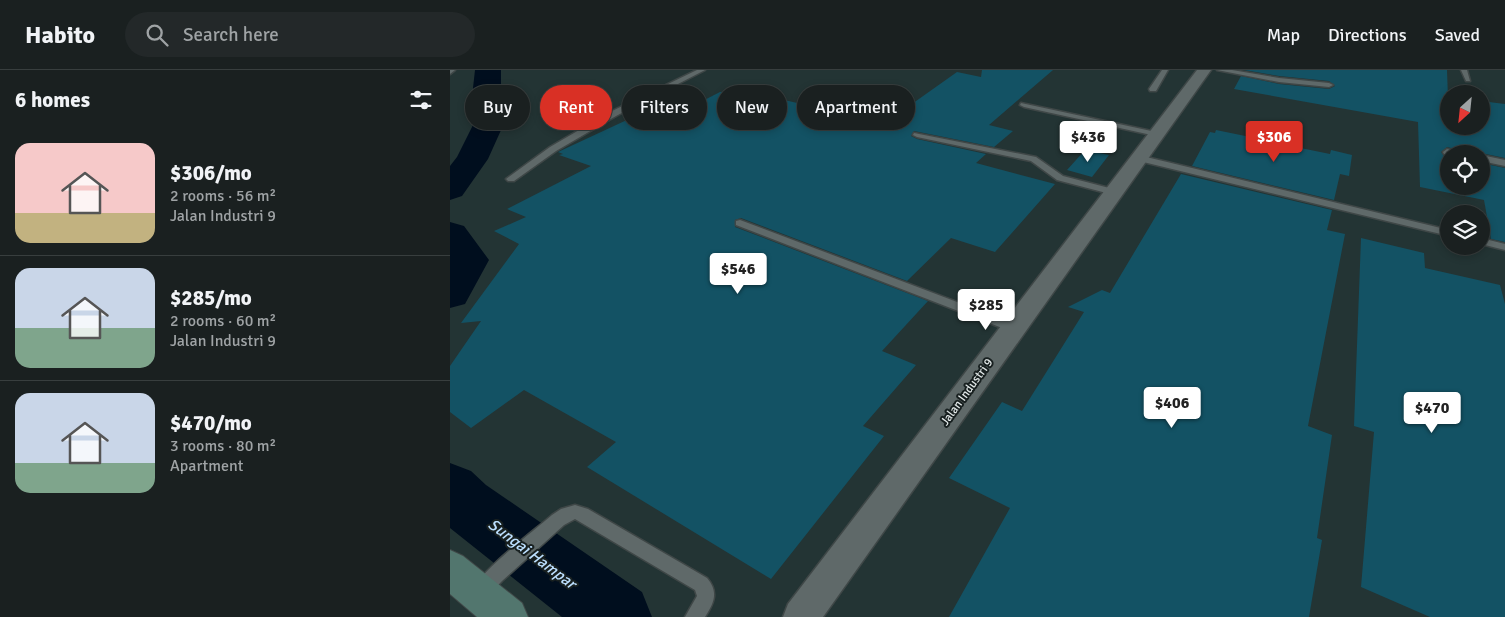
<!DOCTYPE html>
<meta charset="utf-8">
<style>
:root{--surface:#1a2020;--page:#232829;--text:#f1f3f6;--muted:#9fa3a5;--line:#383e3e;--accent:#d93025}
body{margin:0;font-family:Signika,sans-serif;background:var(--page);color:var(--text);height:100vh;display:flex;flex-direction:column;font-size:19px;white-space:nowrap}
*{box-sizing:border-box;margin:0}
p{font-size:16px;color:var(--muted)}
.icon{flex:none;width:28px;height:28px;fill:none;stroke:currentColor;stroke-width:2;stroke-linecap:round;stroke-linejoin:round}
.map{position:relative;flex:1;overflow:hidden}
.details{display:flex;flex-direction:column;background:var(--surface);width:450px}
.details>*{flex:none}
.guide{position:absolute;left:15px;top:15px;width:475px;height:45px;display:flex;gap:10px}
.needle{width:32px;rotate:207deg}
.controls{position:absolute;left:990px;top:15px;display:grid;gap:10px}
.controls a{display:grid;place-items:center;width:50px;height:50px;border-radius:50%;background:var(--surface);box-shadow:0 2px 8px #0003,0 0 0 1px var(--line);font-size:25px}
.price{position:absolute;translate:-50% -42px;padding:0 11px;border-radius:5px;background:#fff;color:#222;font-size:16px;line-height:32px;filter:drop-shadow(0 1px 2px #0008)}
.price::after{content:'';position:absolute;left:50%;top:30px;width:15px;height:11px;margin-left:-8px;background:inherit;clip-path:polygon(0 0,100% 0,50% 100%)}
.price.active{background:var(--accent);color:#fff}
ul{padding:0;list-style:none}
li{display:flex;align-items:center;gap:15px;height:125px;padding:0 15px}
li+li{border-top:1px solid var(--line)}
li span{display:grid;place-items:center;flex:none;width:140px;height:100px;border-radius:15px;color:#555}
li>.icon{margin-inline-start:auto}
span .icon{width:60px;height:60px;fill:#fffc;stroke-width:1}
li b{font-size:21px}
h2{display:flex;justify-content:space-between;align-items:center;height:60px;padding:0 15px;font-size:21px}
.pill{padding:0 18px;border-radius:22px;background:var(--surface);box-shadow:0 2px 8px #0003,0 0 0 1px var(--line);font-size:18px;line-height:45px}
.pill.active{background:var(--accent);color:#fff}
header{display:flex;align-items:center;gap:30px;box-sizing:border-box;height:70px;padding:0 25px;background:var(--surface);border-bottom:1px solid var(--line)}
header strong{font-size:24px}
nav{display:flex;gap:28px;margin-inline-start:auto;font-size:18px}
.search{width:350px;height:45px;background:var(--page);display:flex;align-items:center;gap:12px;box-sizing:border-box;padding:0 18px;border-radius:28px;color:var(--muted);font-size:19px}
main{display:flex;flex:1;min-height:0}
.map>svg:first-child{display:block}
</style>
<header>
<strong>Habito</strong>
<div class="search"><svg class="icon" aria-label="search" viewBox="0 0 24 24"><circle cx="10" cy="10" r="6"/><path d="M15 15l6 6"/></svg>Search here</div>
<nav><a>Map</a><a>Directions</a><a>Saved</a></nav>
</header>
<main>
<section class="details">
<h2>6 homes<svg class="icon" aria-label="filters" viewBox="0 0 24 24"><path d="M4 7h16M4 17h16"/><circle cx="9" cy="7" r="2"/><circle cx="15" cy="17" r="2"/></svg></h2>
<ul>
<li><span style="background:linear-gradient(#f6c9c9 70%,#c2b280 0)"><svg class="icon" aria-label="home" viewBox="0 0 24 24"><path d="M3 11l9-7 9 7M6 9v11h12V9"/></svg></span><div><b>$306/mo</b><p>2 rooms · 56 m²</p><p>Jalan Industri 9</p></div></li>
<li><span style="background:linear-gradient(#c9d6e8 60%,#7fa58c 0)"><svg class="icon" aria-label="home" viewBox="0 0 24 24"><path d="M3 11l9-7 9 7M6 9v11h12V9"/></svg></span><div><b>$285/mo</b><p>2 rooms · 60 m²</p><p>Jalan Industri 9</p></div></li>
<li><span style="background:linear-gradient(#c9d6e8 70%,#7fa58c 0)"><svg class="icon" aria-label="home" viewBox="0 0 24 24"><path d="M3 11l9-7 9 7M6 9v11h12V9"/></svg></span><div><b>$470/mo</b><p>3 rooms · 80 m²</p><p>Apartment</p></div></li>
</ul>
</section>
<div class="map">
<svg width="1055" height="547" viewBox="0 0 1055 547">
<rect width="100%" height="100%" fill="#222a2a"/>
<path fill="#233434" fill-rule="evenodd" d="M0 0H1055V547H0ZM999 24H1031V56H999ZM999 84H1031V116H999ZM999 144H1031V176H999Z"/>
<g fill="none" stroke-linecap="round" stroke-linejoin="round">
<path fill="#000e1e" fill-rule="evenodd" d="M25 0H51V18L56 49 38 89 12 126 0 130V96L7 87 26 49 23 18Z
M0 152 14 156 39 190 15 234 0 238Z
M0 393 21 401 36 415 192 522 202 547H112L0 458Z"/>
</g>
<path fill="#135264" d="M532 0H603L539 55 563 61 544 77 464 61 461 66 467 69 536 84 526 93 605 114 545 182 501 168 457 211 291 148 285 150V157L478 231 432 281 466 295 413 356 434 366 321 509 137 397 166 372 74 320 21 358 0 342V296L31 251 11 253 69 174 44 161 76 147 57 139 141 96 109 85 113 84 108 82 194 42 201 41 221 47 270 22 278 21 321 31 326 28 364 37 360 40 416 52 447 32 459 36 507 2 531 7Z
M794 0H997L999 56H1031V31L1055 34V88L1031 83 1012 84 1009 80 997 77 991 82 994 86H999V116H1031V93L1055 98V172L1041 169 1034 130 970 117 968 52 784 19 791 6 829 14 879 19 885 16 879 11 829 6Z
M766 60 810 69 811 66 833 70 831 74 880 84 881 80 902 85 899 106 890 104 884 130 742 96 760 62 765 63Z
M635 80 659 85 642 107 617 100Z
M731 104 882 140 877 160 895 164 858 356 882 365 867 468 872 470 859 547H499L560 438 499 408 552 332 572 341 634 242 618 237 652 220 660 223Z
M911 168 974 183 975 198 1050 215 1055 234V547H980L911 517 924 362 904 356Z"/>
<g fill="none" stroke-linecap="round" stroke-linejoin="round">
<g stroke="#3f4747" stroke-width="3">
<path id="lane" d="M0 0H5L0 4Z
M247 0H255L166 46 106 81 64 111H58L56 109 100 77 160 42Z
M712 0H718L706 21H700L699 19Z
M767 0H782L829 8 879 13 883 15 879 17 829 12Z
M1011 0H1017L1020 11H1016Z
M571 33 706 62 710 64 706 66 574 37 570 35Z
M464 63 586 87 613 106 667 120 669 122 664 125 607 110 581 91 467 67 463 65Z
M997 79 1009 82 1010 84H994L993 82Z
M688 85 999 160V166L685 90V86Z
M1031 85 1055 90V96L1031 91Z
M290 150 568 255 570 258 564 262 560 261 286 155V151Z
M1031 168 1055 174V180L1031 174Z
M125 435 138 439 257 508C269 522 264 533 255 547H235L247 526 245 520 125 449 114 455 52 511 37 527 31 530 25 527 22 521C30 501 84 461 102 445L111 439Z"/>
</g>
<g stroke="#3f4747" stroke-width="3">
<path id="street" d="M747 0H761L373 547H333L338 534Z"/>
</g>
<g stroke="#3f4747" stroke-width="2">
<path id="secondary" d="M0 480 13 486 72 533 78 547H27L0 524Z"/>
</g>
<use href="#lane" fill="#5f6969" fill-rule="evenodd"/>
<use href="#street" fill="#5f6969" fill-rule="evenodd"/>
<use href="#secondary" fill="#52766e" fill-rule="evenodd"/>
</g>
<g text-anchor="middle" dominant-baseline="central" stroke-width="4" stroke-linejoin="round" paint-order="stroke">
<g font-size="12" fill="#e5ebeb" stroke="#182020">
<text transform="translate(517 322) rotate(-54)">Jalan Industri 9</text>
</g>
<g font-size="16" font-style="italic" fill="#bcdffe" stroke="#182020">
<text transform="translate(82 484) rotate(37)">Sungai Hampar</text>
</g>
</g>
</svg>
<div class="controls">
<a><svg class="needle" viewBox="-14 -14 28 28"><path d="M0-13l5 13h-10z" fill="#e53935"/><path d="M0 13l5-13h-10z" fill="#9fa3a5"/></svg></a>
<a><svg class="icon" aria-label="locate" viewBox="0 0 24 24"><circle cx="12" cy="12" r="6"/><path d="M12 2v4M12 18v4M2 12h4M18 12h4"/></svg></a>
<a><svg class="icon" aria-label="layers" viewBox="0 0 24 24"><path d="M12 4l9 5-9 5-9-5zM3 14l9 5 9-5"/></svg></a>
</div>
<b class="price" style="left:638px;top:93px">$436</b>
<b class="price active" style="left:824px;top:93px">$306</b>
<b class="price" style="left:288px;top:225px">$546</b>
<b class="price" style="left:536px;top:261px">$285</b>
<b class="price" style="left:722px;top:359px">$406</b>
<b class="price" style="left:982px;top:364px">$470</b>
<div class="guide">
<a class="pill">Buy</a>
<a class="pill active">Rent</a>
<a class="pill">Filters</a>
<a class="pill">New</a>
<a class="pill">Apartment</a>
</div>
</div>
</main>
